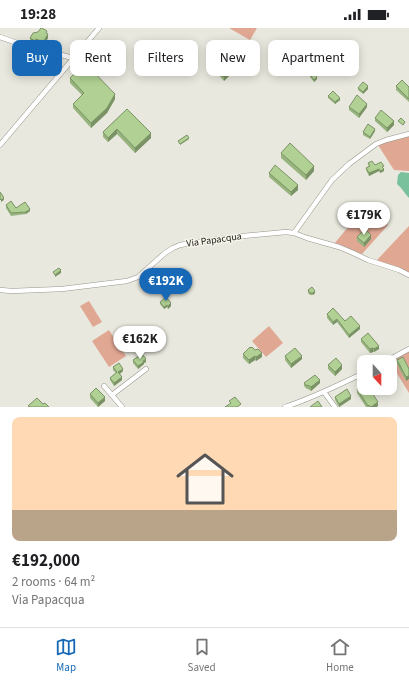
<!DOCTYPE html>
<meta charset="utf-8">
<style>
:root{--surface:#fff;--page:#f6f6f6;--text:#202124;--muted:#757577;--line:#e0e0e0;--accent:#1769b7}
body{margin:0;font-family:"Source Sans 3",sans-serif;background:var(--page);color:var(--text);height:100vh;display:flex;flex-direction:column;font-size:15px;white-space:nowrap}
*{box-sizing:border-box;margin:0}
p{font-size:13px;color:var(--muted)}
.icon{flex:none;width:22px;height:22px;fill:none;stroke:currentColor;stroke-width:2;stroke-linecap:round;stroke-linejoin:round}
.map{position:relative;height:379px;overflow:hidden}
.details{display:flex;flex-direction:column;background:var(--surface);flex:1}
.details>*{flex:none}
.top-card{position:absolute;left:12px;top:12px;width:385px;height:36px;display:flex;gap:8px}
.needle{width:26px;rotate:159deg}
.controls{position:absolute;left:357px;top:327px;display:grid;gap:8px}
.controls a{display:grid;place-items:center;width:40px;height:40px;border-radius:8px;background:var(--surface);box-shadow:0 2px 10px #0003;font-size:20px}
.price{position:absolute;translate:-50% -34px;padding:0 9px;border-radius:14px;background:#fff;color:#222;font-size:13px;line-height:26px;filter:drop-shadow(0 1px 2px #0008)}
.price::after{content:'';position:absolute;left:50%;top:24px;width:12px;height:9px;margin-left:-6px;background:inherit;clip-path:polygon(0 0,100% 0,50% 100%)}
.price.active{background:var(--accent);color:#fff}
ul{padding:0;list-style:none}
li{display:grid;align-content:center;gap:8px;height:212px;padding:0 12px}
li span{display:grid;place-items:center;height:124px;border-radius:8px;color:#555}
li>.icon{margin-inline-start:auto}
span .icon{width:72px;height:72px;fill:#fffc;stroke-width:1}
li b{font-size:17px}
.pill{padding:0 14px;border-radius:8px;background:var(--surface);box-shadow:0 2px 10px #0003;font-size:14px;line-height:36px}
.pill.active{background:var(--accent);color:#fff}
.status{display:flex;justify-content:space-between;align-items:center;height:28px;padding:0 20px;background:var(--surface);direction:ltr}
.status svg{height:11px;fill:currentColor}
.dock{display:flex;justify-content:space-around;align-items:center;height:56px;border-top:1px solid var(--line);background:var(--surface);font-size:11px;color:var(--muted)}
.dock a{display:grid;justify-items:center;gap:2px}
.dock .active{color:var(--accent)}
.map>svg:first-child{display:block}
</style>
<div class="status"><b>19:28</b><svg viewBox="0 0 49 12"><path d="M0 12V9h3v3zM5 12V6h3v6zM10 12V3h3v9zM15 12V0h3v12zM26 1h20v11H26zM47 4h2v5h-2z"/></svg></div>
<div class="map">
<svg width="409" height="379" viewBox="0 0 409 379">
<rect width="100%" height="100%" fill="#e9e8de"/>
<path fill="#e0a793" d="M229 0H257L250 12Z
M409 108V143L394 142 378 117 390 112Z
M368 175 388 197 362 226 334 216Z
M409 198V245L377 232Z
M89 273 102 294 93 299 80 278Z
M269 298 283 315 266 329 252 313Z
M109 302 126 328 109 339 92 313Z
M409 323V365L390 334Z"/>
<path fill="#79c19d" d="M401 144 409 145V170C405 166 402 160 397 156L398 147Z"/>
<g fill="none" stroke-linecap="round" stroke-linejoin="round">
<g stroke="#96958c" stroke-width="5.5">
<path id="street" d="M0 9 23 17 73 30
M0 117 99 0
M294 205 332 152 349 136 376 116 386 112 409 106
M0 262 12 263 62 261 127 253 138 249 165 225 173 220 180 217 191 215 233 209 286 204 294 205 307 210 339 219 351 224 368 232 399 242 409 247
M385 334 409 321
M104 358 122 379
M324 364 335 379
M112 367 146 341
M285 379C313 370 338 357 364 345"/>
</g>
<use href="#street" stroke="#fff" stroke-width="4.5"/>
</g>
<path fill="#97b47e" d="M47 6 48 10 44 17 42 15 41 17 36 14 35 16 30 13V10Z
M46 27 43 31 44 35 40 39 34 35V31Z
M107 28 126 37 116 44 107 32Z
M217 42 234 43 224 53 217 45Z
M310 47 317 51 314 54 310 49Z
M70 50 115 71 107 85 91 100 73 80V76L82 67 70 55Z
M396 58 409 59V74L396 62Z
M358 60 368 61 363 66 358 62Z
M328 68 340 72 335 76 328 70Z
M349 79H367L359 90 349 82Z
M127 81 151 110 135 125 117 106 108 114 103 109V104Z
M375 90 394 97 387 104 375 93Z
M375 103 370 111 363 107V104Z
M281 125 314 143 306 152 281 130Z
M368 135 383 141 384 143 380 145 379 143 369 148 366 142V140L369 139Z
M269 145 298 162 291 168 269 149Z
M6 177 16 180 30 183 26 186 11 188 6 180Z
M357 209 371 211 364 219 357 213Z
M308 262 315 265 313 267H310L308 265Z
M160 274 171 278 168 281 167 279 164 281 160 276Z
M327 286 345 293 360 301 349 310 337 294 333 297 327 290Z
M361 311 379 321 374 324H373L370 325 361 314Z
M243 326 262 329 256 333 255 332 249 336 243 330Z
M285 328 302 331 291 340 285 332Z
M133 332 146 334 144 335V336L138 341 133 335Z
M397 332 409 341 406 353 397 336Z
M328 337 342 341 335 348 328 341Z
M113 339 123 343 120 346 122 352 114 358 110 352V350L116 345 113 342Z
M304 355H320L311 363 308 361H307L304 358Z
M357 361 378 378 376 379H366L357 365Z
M90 366 105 373 98 379 90 370Z
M335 369 351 371 339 379 335 372Z"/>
<path fill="#7b9267" d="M48 6V10L44 17V13Z
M46 23V27L41 33V30Z
M44 31V35L40 39V36Z
M126 33V37L116 44V41Z
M234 40V43L224 53V49Z
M317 49V51L314 54V52Z
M368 58V61L363 66V64Z
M115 66V71L107 85 91 100V95Z
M340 70V72L335 76V74Z
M367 76V79L359 90V86Z
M394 93V97L387 104V100Z
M117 101V106L108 114V110Z
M375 101V103L370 111V109Z
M151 105V110L135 125V120Z
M189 110V111L180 117V116Z
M314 138V143L306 152V147Z
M379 141V143L369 148V145Z
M384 141V143L380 145V143Z
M298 157V162L291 168V164Z
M3 168 4 172 1 174V172Z
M30 181V183L26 186V184Z
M371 207V211L364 219V215Z
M61 242V245L55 249V247Z
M315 263V265L313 267V265Z
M171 275V278L168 281V278Z
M167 277V279L164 281V279Z
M337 291V294L333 297V294Z
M360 298V301L349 310V307Z
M379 318V321L374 324V321Z
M373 320V324L370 325V321Z
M262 325V329L256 333V329Z
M255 328V332L249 336V332Z
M302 328V331L291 340V336Z
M146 331V334L144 335V336L138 341V338Z
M342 337V341L335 348V344Z
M123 341V343L118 347V344Z
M394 348V351L390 353V350Z
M409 348V351L406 353V349Z
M122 349V352L114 358V355Z
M320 352V355L311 363V359Z
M351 368V371L339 379V376Z
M105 369V373L98 379V375Z
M378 374V378L376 379H371Z"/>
<path fill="#b0d193" stroke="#7b9267" d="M41 0H42L47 3 46 5 48 6 44 13 42 12 41 13 36 11 35 13 30 10 33 5 38 4Z
M40 22 46 23 41 30 44 31 40 36 34 31Z
M115 22 116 24 118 22 126 33 116 41 107 28Z
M228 32 234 40 224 49 217 42Z
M85 35 115 66 107 80 91 95 73 76 84 65 70 50Z
M313 43 317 49 314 52 310 47Z
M402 52 409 59V71L396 58Z
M363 54 368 58 363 64 358 60Z
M333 63 340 70 335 74 328 68Z
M357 67 367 76 359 86 349 79Z
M127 81 151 105 135 120 117 101 108 110 103 104Z
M381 82 394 93 387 100 375 90Z
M401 90 405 94 403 97 398 93Z
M368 96 375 101 370 109 363 104Z
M187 107 189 110 180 116 178 113Z
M290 115 314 138 306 147 281 125Z
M372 133 375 137 381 134 384 138 382 139 384 141 380 143 379 141 369 145 366 140 370 138 368 135Z
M275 137 298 157 291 164 269 145Z
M0 164 3 168V169L4 170 1 172 0 171Z
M11 173 16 180 25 174 30 181 26 184 11 185 6 177Z
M365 201 371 207 364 215 357 209Z
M59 240 61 242 55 247 53 244Z
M312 259 315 263 313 265H310L308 262Z
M166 269 171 275 168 278 167 277 164 279 160 274Z
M333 280 345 293 351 288 360 298 349 307 337 291 333 294 327 286Z
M368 305 379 318 374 321 373 320 370 321 361 311Z
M250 319 251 320 252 319 255 322 258 321 262 325 256 329 255 328 249 332 243 326Z
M295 320 302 328 291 336 285 328Z
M142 326 146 331 143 333 144 334 138 338 133 332Z
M403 329 409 341V348L406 349 397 332Z
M336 330 342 337 335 344 328 337Z
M119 335 123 341 118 344 122 349 114 355 110 350 117 344 113 339Z
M390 341 394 348 390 350Z
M315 347 320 352 311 359 308 357 307 358 304 355Z
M364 356V360H369L378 374 371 379 369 377 368 378 357 361Z
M96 360 105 369 98 375 90 366Z
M347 361 351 368 339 376 335 369Z
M235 369 241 376 237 379H225L231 375 229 373Z
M37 370 43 376 45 375 49 379H30L28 378Z
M318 373 322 379H310Z"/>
<g text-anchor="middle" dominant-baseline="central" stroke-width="3" stroke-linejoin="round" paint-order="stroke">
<g font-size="10" fill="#191815" stroke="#f7f5eb">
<text transform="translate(214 212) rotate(-8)">Via Papacqua</text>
</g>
</g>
</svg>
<div class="controls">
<a><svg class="needle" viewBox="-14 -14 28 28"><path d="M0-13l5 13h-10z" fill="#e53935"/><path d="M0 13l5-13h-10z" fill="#757577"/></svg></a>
</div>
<b class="price" style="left:364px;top:208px">€179K</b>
<b class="price active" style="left:166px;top:274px">€192K</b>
<b class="price" style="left:140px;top:332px">€162K</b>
<div class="top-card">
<a class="pill active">Buy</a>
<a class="pill">Rent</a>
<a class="pill">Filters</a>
<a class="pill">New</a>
<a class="pill">Apartment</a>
</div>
</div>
<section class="details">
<ul>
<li><span style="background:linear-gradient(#ffd9b3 75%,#b9a48a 0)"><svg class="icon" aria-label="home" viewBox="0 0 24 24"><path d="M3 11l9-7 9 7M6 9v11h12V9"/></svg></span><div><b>€192,000</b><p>2 rooms · 64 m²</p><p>Via Papacqua</p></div></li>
</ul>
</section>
<nav class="dock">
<a class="active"><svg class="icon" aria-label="map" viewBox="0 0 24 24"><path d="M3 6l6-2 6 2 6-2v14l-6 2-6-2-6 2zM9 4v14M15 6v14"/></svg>Map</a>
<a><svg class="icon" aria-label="saved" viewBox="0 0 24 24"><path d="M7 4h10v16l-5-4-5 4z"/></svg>Saved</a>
<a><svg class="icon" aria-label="home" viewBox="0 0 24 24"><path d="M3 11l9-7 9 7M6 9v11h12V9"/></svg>Home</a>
</nav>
